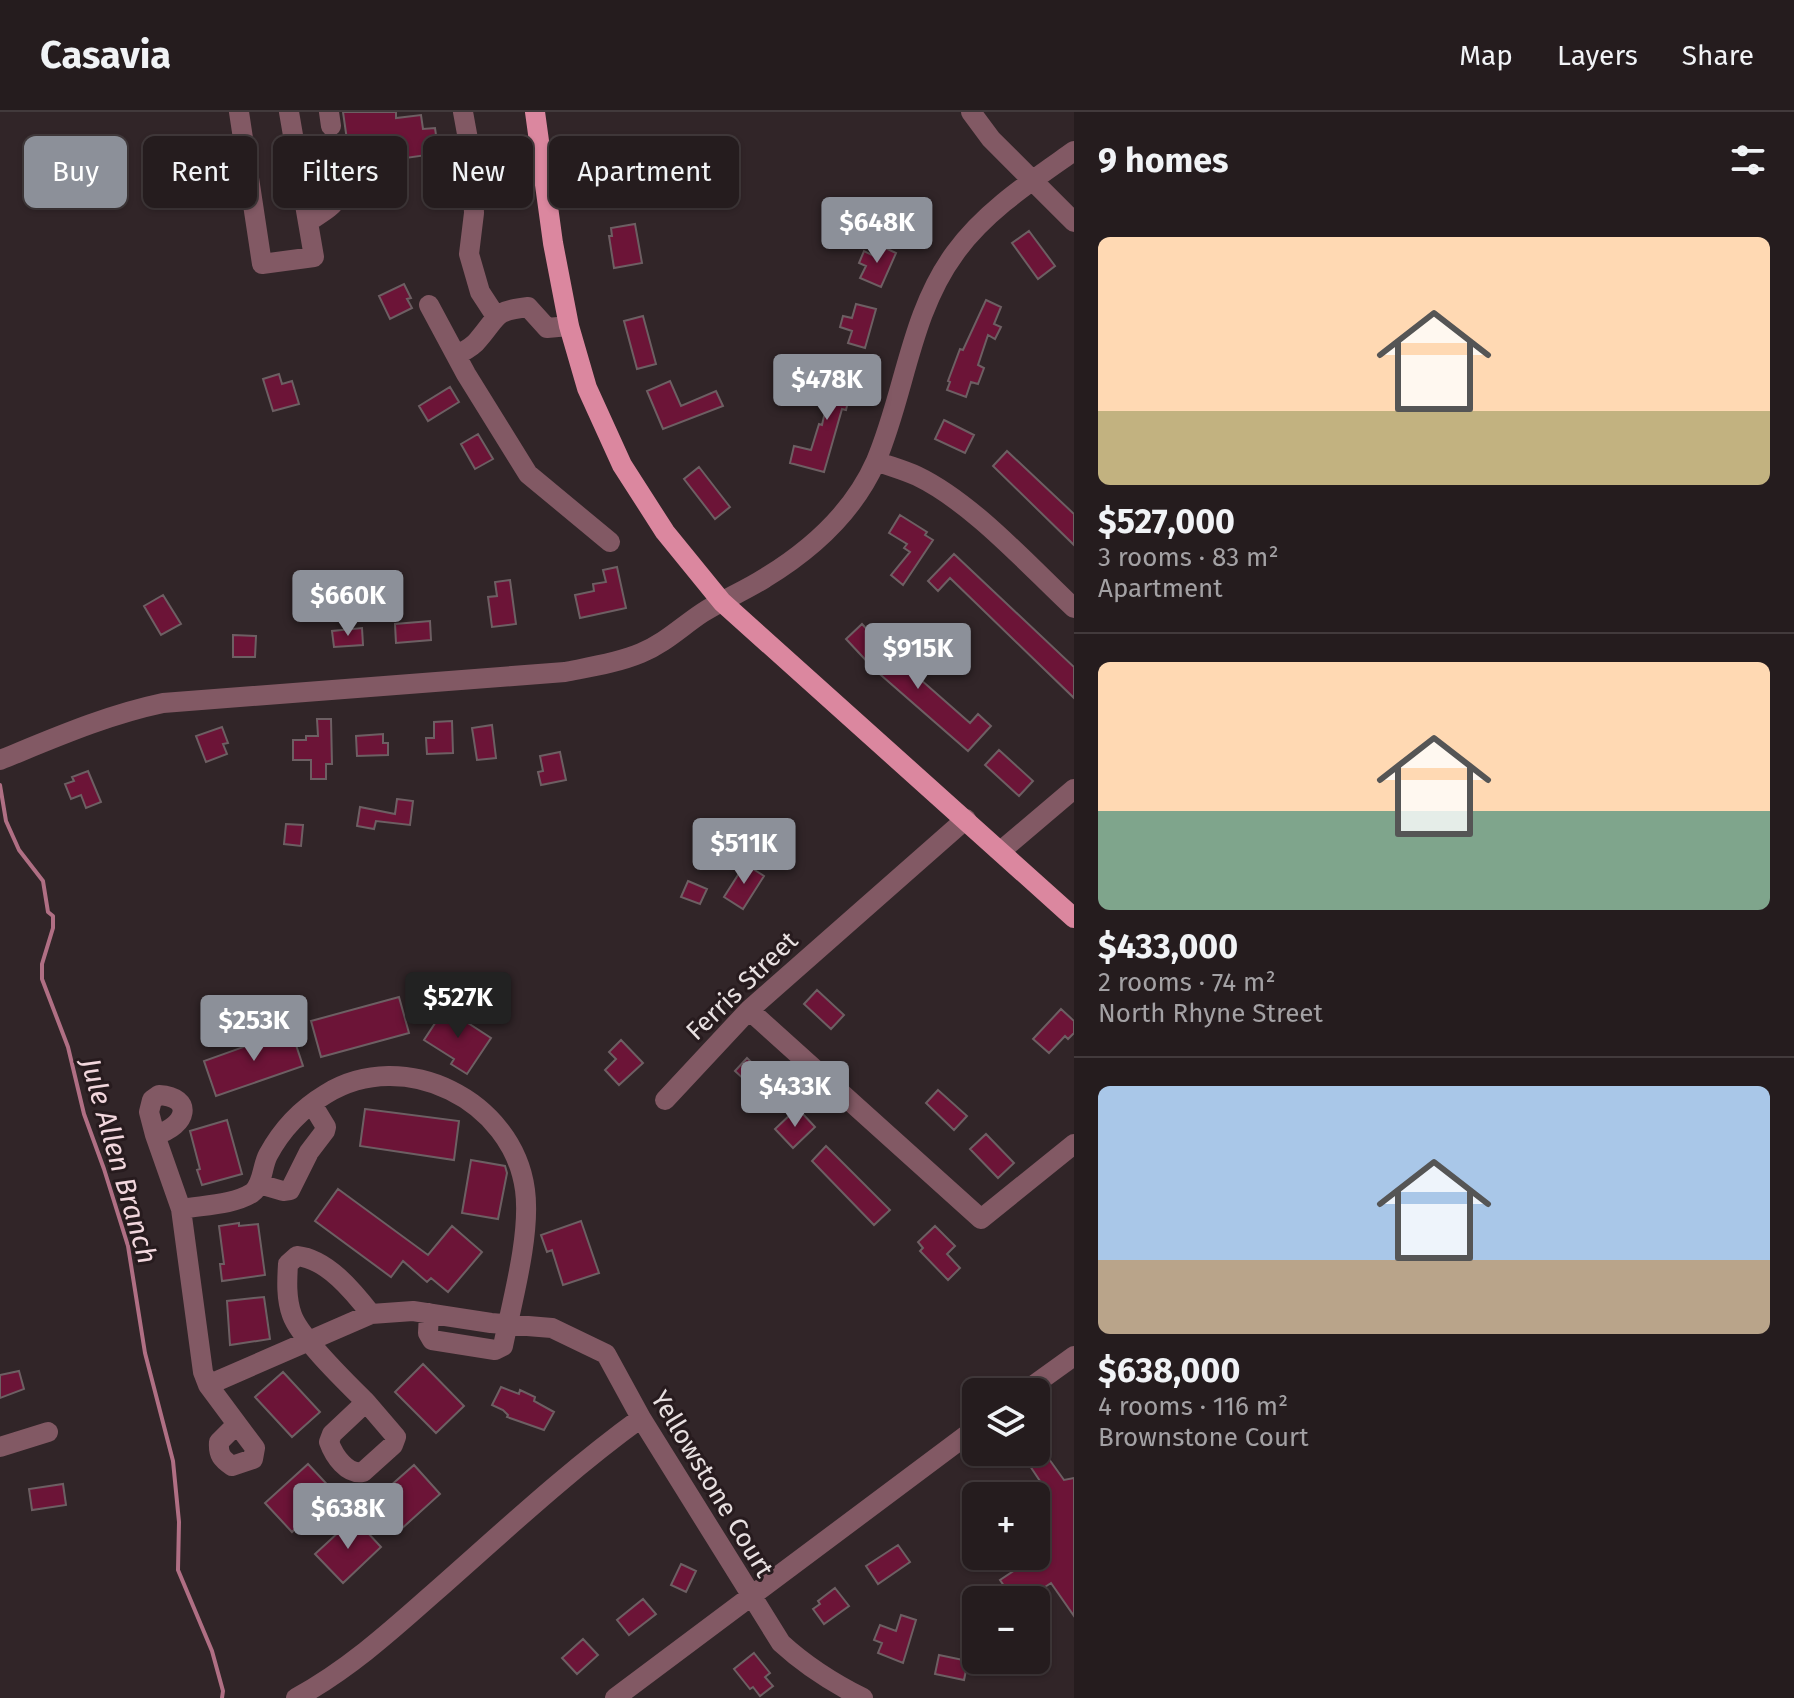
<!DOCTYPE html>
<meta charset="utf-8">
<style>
:root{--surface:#251c1e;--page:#2d2527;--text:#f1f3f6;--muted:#a3a1a4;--line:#423a3c;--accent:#8c9099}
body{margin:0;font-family:"Fira Sans",sans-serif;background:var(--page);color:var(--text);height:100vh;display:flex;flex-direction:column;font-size:30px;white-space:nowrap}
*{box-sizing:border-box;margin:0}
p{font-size:26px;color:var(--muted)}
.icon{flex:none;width:44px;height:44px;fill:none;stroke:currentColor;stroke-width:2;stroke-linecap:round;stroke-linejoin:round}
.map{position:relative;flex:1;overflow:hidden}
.panel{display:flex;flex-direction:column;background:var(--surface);width:720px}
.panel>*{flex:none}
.top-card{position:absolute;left:24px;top:24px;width:760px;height:72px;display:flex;gap:16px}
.fabs{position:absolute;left:962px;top:1266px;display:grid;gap:16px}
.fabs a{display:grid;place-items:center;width:88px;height:88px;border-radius:12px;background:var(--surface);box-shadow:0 2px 6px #0004,0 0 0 2px var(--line);font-size:40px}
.price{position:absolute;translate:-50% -68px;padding:0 18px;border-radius:8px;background:var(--accent);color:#fff;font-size:26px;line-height:52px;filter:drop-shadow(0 2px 4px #0008)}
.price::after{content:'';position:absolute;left:50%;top:48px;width:24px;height:18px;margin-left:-12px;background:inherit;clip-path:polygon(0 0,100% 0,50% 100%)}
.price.current{background:#222;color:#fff}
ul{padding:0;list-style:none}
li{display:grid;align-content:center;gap:16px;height:424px;padding:0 24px}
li+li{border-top:2px solid var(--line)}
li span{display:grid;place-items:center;height:248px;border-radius:12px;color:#555}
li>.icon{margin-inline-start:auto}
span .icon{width:144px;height:144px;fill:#fffc;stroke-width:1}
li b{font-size:34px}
h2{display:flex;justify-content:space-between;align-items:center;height:96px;padding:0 24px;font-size:34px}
.tag{padding:0 28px;border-radius:12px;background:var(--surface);box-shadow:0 2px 6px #0004,0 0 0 2px var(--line);font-size:28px;line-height:72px}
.tag.current{background:var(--accent);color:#fff}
header{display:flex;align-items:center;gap:48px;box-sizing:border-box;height:112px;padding:0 40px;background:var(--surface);border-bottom:2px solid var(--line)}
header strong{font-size:38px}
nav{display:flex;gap:44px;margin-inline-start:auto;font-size:28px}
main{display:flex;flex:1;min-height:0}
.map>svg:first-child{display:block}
</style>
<header>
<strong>Casavia</strong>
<nav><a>Map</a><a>Layers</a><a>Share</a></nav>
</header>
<main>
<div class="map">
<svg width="1074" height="1586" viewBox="0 0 1074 1586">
<rect width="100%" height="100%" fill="#312528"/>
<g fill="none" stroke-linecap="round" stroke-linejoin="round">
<path stroke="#b06f84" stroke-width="4" d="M0 673 6 709 19 738 43 769 48 800 53 804V816L42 852V867L68 935 84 1002 104 1057 128 1134 145 1241 173 1349 179 1410 178 1458 212 1539 223 1579 222 1586"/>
</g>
<path fill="#6c1437" stroke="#6d5f63" stroke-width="2" d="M343 0H396V6L421 3 423 17 435 16 437 30 426 32 427 43 398 47 403 89 371 93 364 39 345 41 336 38 329 41 328 31 347 28Z
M635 112 642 151 614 156 609 124H612L611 116Z
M1029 119 1055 154 1038 167 1012 131Z
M879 133 896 141 881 175 860 166 866 154 859 151 864 139 874 144Z
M404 172 411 186 407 187 412 196 390 207 379 184Z
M986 188 1001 195 994 212 1001 215 995 227 988 223 978 253 984 256 978 272 971 270 966 285 947 278 950 270 948 269 960 237 963 238Z
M856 192 876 197 865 236 848 231 852 219 840 215 843 204 852 206Z
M643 204 656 252 637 257 624 209Z
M836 252 856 257 846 298 842 297 824 360 790 351 794 334 811 338 819 312 822 313Z
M279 262 282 272 292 269 299 292 273 299 263 267Z
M670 269 681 294 716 279 723 294 663 317 647 279Z
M450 275 459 290 428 309 419 294Z
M944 308 974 323 965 341 935 327Z
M478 322 493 347 475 357 461 332Z
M1007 339 1074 402V433L993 354Z
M699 355 730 395 715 407 684 367Z
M900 403 927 420 925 423 933 428 903 473 891 463 910 440 904 436 907 432 889 421Z
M954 442 1074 555V586L950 466 938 479 928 469Z
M617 455 626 496 580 506 575 483 594 479 593 472 606 470 603 458Z
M510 468 516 512 492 515 488 485 497 484 495 470Z
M163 483 181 512 161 523 144 494Z
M430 509 431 528 396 531 395 512Z
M862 512 901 554 903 552 970 611 978 602 991 614 968 639 874 557 846 527Z
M362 516 363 533 334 535 332 519Z
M233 523 256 524 255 545H233Z
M317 607H331L332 652H326V667H311V648H293V628H306V624H318Z
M452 609 453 641 427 642 426 626H434V610Z
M492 613 496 646 477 648 472 616Z
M222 615 228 631 223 632 227 642 206 650 196 624Z
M383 622V631H388V643L357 644 356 624Z
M999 638 1033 669 1019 684 985 653Z
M560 640 566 668 541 673 538 660 543 659 540 644Z
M88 659 101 690 86 696 81 683 71 687 65 672 74 669 72 665Z
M397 687 413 689 410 713 376 709 374 717 357 714 360 695 395 702Z
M286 712 303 713 301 734 284 732Z
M745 752 764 764 743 797 724 785Z
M688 769 707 777 700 792 681 785Z
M817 878 844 903 831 917 804 892Z
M399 885 409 921 321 945 311 909Z
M445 896 491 926 467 962 451 952 454 947 424 928Z
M1061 897 1074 909V921L1068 927 1065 924 1049 941 1033 927Z
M291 918 303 954 216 984 204 949Z
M621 928 643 951 619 973 605 958 616 947 609 940Z
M747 946 771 969 759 981 735 959Z
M938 978 967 1004 954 1018 926 991Z
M365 997 459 1009 454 1048 360 1034Z
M792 1001 797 1006 802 1001 815 1015 793 1036 775 1017Z
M227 1008 242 1062 202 1073 197 1058 200 1057 190 1019Z
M986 1022 1014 1051 998 1066 970 1037Z
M826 1034 890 1098 874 1113 812 1049Z
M471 1048 505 1054 507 1061 498 1107 462 1101Z
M338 1077 428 1143 452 1114 482 1140 448 1180 431 1166 427 1170 403 1149 391 1165 315 1109Z
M581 1109 599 1161 563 1173 552 1138 547 1140 541 1123Z
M239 1111V1114L258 1112 265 1163 222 1169 220 1152H224L219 1114Z
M935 1114 955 1134 947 1142 960 1156 948 1168 920 1139 923 1136 918 1130Z
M264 1185 270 1227 230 1233 227 1189Z
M423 1252 464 1294 436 1321 395 1280Z
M19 1259 24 1277 0 1286V1263Z
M283 1260 320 1300 292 1325 255 1285Z
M501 1275 519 1282 520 1278 535 1285 534 1289 554 1300 544 1318 507 1305 508 1303 503 1298 492 1293Z
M1044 1340 1064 1368 1074 1366V1504L1051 1471 1025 1488H1014L1000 1468 1036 1444V1389L1048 1381 1028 1351Z
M308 1352 335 1381 292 1420 265 1391Z
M414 1353 440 1382 399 1419 372 1390Z
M63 1372 66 1393 32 1398 29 1377Z
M354 1406 381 1435 343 1471 315 1442Z
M898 1433 910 1450 878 1472 866 1454Z
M681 1452 696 1459 686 1480 671 1473Z
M835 1476 849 1494 824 1512 813 1497 820 1492 818 1489Z
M643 1487 656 1502 629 1523 617 1508Z
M901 1503 916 1508 903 1551 878 1541 882 1531 874 1528 880 1513 896 1519Z
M583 1527 598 1543 577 1562 562 1546Z
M754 1541 770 1561 765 1565 773 1574 760 1584 753 1575 750 1577 734 1557Z
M939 1543 968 1549 964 1568 935 1562Z"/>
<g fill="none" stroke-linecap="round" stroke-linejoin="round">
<path stroke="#825964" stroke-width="20" d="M239 0 262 152 314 145 289 0
M329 0 331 14
M463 0 472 49 474 101 469 142 480 180 495 203
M971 0 991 27 1074 110
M308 110C340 89 342 90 337 51
M429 193 466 262 528 362 610 430
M457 243C464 239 473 235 478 228 499 204 493 199 528 195L547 216 569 214
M876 349C889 354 904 358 917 364 973 391 1028 453 1074 496
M0 648C54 626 106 603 163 591L565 560C590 555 617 551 641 541 665 531 681 515 702 501 722 488 745 479 765 466 811 438 854 399 876 349 905 281 910 202 955 141 985 99 1033 68 1074 39
M1002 738 1074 677
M749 898 981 1107 1074 1032
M159 983C194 985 188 1014 155 1023L149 1000 152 988Z
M665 988 749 898 966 707
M155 1023 181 1097 203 1260 208 1273 237 1312
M259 1072 283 1079 290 1078 309 1040 325 1019 326 1015 312 992
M181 1097C203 1093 233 1093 252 1081 263 1073 262 1054 268 1043 282 1017 301 997 326 982 404 934 513 988 525 1078 531 1122 512 1190 503 1234L495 1238 432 1228 428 1221 429 1201
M208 1273 371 1202
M1024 1280 1074 1244
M366 1290C347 1271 300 1226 292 1203 286 1187 287 1168 288 1152L297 1144C327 1147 353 1179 371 1202L413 1199 491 1211 552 1216 606 1242 641 1306 781 1531C806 1554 833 1571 863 1586
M366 1290 396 1325 393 1333 363 1360C347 1363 334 1344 329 1330L332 1322Z
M237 1312 255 1336 253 1347 232 1354C222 1347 218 1343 219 1330Z
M0 1335 48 1320
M296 1586C348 1558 392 1518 436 1479 503 1420 568 1359 641 1306
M615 1586 976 1316"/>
<path stroke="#db879f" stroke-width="20" d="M535 0 553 131 569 214 587 276 622 353 665 420 722 490 1074 806"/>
</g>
<g text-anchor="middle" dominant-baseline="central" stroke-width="6" stroke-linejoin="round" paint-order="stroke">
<g font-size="26" fill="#e8e0e1" stroke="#271b1e">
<text transform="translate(742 874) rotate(-44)">Ferris Street</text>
<text transform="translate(712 1372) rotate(59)">Yellowstone Court</text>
</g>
<g font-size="28" font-style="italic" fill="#f2d7dd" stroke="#271b1e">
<text transform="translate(119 1049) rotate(74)">Jule Allen Branch</text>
</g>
</g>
</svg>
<div class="fabs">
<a><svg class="icon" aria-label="layers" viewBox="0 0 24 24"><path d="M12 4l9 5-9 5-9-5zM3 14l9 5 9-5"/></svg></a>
<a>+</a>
<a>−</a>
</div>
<b class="price" style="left:877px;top:153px">$648K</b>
<b class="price" style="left:827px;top:310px">$478K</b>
<b class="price" style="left:348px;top:526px">$660K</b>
<b class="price" style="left:918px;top:579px">$915K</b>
<b class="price" style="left:744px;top:774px">$511K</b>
<b class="price current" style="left:458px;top:928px">$527K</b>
<b class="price" style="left:254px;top:951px">$253K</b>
<b class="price" style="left:795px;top:1017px">$433K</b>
<b class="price" style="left:348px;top:1439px">$638K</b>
<div class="top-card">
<a class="tag current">Buy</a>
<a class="tag">Rent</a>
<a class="tag">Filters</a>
<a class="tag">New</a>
<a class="tag">Apartment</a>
</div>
</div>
<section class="panel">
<h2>9 homes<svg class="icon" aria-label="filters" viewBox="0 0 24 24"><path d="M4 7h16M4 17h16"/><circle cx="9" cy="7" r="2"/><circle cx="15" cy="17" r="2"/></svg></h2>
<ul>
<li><span style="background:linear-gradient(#ffd9b3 70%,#c2b280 0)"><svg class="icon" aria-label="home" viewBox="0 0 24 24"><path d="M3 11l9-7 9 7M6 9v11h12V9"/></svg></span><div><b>$527,000</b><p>3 rooms · 83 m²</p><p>Apartment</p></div></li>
<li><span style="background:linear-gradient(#ffd9b3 60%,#7fa58c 0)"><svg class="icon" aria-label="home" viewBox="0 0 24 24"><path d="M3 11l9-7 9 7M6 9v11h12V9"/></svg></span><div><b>$433,000</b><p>2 rooms · 74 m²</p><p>North Rhyne Street</p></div></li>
<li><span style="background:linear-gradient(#a9c7e8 70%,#b9a48a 0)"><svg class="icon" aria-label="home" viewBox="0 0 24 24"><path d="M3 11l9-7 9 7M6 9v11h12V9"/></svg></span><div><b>$638,000</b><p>4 rooms · 116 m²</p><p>Brownstone Court</p></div></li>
</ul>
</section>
</main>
